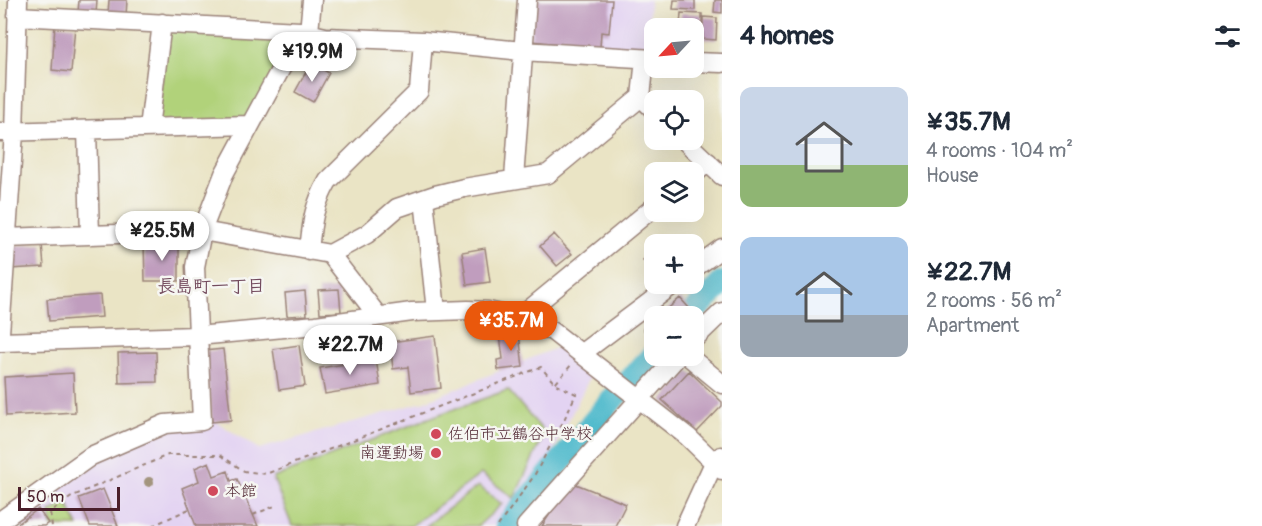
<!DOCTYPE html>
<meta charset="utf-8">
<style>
:root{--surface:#fff;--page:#f6f6f7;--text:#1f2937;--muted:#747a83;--accent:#ea580c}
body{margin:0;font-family:Pangolin,"Klee One",sans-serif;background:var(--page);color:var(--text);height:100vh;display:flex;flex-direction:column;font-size:22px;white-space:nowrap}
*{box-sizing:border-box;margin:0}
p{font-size:20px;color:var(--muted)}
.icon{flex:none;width:33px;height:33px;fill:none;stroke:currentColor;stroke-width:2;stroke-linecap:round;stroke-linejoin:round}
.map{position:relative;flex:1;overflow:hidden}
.sheet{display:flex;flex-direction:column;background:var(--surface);width:540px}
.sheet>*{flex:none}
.needle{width:39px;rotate:244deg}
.fabs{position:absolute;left:644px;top:18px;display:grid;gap:12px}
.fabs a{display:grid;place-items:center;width:60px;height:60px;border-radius:12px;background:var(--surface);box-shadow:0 6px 24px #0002;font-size:30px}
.scale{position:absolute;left:18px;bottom:15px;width:102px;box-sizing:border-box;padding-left:6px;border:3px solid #4a1f2b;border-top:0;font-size:16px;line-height:21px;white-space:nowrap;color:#4a1f2b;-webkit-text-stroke:4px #f6f6f2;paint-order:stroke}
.price{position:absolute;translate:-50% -51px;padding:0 14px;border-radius:21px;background:#fff;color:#222;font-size:20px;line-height:39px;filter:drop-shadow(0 2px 3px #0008)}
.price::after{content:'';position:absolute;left:50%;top:36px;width:18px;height:14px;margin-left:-9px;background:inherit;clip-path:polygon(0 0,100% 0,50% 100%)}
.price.active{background:var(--accent);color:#fff}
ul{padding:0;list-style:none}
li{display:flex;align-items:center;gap:18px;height:150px;padding:0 18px}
li span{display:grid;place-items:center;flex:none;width:168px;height:120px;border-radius:12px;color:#555}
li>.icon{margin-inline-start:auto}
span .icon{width:72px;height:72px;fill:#fffc;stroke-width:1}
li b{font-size:26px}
h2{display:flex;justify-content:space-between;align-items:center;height:72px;padding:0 18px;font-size:26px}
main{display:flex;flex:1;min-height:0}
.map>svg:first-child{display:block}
</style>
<main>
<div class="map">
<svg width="722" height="526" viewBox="0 0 722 526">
<rect width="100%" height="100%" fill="#f6f6f2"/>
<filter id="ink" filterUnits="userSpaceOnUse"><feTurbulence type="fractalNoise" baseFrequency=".0167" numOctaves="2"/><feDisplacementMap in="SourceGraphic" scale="12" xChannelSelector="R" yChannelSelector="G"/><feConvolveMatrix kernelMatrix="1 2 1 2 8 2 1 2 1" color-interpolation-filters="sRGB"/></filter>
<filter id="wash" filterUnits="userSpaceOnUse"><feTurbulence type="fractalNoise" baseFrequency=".008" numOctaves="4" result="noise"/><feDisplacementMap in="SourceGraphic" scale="24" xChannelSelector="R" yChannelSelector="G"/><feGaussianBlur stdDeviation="1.35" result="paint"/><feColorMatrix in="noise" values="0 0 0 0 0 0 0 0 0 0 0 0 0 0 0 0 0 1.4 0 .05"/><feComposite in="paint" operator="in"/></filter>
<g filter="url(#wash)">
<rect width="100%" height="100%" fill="#eae4c5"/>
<path fill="#e3d3f2" d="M532 0H650L647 53 534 46 529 40Z
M561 346 593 371 550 458 501 526H0L84 454 209 417 259 449 423 402Z"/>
<path fill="#b1d27a" stroke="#7e7852" stroke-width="1.5" d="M165 29 298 35 249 121 157 125Z
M508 390 545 433 514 498 481 474 411 526H292L273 478 437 415Z
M478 486 502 504 478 526H426Z
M67 502 78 526H52L50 512Z"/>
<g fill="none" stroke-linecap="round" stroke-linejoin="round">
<path stroke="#4fbacc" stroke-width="24" d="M690 316 722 283
M507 526 611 401 654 354"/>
</g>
<g id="blocks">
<path fill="#c09dbe" d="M79 0H97L96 14 78 13Z
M109 0H127L126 16 108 14Z
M534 0H612L609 33 601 32 600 48 531 41Z
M674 0H695V10L673 9Z
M715 0H722V13L714 12Z
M681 13 702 14V27L680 26Z
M703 17 717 18 716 40 703 39Z
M55 24 75 26 71 72 52 70Z
M311 63 329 73 313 102 295 92Z
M554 234 572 254 557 266 540 246Z
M179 242V281H145L144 243Z
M42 244 44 267 9 269 8 246Z
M485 248 490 282 467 285 462 252Z
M654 252V275L643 260Z
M339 289 341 312 320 313 318 290Z
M305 291 307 315 287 316 285 293Z
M100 295 102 317 49 321 47 299Z
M680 298 690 309 682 316H666L663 313Z
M654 319V341L643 329Z
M519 333 523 367 498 370 497 360 503 359 500 335Z
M435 336 441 388 411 392 408 367 393 369 390 342Z
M299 345 305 386 279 390 273 349Z
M223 349 231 420 212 422 204 351Z
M156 352 157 382 119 383 118 353Z
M376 359 380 385 325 394 320 368Z
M689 371 722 402V406L697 432 662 400Z
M73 373 75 412 6 416 4 377Z
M209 462 214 476 228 471 231 481 237 479 258 526H196L182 488 199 481 195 468Z
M571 482 626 504 615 526H542Z
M103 489 118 526H90L79 498Z
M38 509 48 523 44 526H15Z"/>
</g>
</g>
<g filter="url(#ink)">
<use href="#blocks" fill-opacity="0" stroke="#9a8278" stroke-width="1.5"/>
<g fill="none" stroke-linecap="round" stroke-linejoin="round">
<g stroke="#9a8278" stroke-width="21">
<path id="minor" d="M17 16 300 31 325 37 423 41 522 51 654 59
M693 62 722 63
M641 97 654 110
M149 128 162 23
M87 130 90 235
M0 132 250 125
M684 140 722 176
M693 175 708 162
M514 179 527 0
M424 199 436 311
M5 238 202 231 330 254 367 234 397 208 435 195 464 188 548 174 641 97 645 59
M309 251C312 222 313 207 328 181L419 91 423 41
M330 254 378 316
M693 269 722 248
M519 318 654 207
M0 333 14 133 18 0
M693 340 722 312
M0 342 197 336 316 325 412 312 468 310 488 311 519 318 552 331 688 437 722 470
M582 353 674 284
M688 356 722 384
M0 521 91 456 165 424 202 421 195 267 202 231 224 174 286 59 309 32 312 0
M526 526 678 356
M685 526 713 465 721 456"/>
</g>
<path stroke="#9a8278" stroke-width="2" stroke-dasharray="4.5 4.5" stroke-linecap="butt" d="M253 515 277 505
M52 526 50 512 73 496 168 455H220L244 471 266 474 541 367 555 384 572 364
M152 526 189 509
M498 526 534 476 563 422 576 394 555 384"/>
<use href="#minor" stroke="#fff" stroke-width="18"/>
</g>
<circle fill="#a3957e" cx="149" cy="482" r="5"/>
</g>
<g fill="#d1495b" stroke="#f6f6f2" stroke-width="2">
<circle cx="436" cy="434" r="6"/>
<circle cx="436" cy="453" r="6"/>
<circle cx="213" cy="491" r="6"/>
</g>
<g text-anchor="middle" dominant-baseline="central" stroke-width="5" stroke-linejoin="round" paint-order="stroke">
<g font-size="16" fill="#4a1f2b" stroke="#f6f6f2" text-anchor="start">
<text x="448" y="434">佐伯市立鶴谷中学校</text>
<text x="424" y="453" text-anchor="end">南運動場</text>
<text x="225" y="491">本館</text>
</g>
<g font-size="18" font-weight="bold" fill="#734b5e" stroke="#f6f6f2">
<text x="211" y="286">長島町一丁目</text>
</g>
</g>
</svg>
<div class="fabs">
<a><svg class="needle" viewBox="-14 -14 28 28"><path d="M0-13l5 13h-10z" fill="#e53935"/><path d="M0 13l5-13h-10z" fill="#747a83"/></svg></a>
<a><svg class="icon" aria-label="locate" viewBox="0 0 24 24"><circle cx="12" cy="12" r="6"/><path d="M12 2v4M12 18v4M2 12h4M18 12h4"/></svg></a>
<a><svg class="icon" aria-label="layers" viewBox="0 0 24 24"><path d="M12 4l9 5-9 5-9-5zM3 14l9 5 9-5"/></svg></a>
<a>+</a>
<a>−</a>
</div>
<div class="scale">50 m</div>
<b class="price" style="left:312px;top:83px">¥19.9M</b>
<b class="price" style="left:162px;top:262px">¥25.5M</b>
<b class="price active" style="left:511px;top:352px">¥35.7M</b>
<b class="price" style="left:350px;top:376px">¥22.7M</b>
</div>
<section class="sheet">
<h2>4 homes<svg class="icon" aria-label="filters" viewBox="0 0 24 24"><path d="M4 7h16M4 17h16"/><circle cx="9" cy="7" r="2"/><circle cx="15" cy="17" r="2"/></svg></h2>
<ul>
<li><span style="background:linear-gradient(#c9d6e8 65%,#8fb573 0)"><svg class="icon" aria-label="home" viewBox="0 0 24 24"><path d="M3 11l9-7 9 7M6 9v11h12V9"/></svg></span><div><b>¥35.7M</b><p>4 rooms · 104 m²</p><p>House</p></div></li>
<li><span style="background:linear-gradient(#a9c7e8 65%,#9aa5b1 0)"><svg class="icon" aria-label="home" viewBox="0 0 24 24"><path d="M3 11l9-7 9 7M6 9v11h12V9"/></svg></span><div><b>¥22.7M</b><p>2 rooms · 56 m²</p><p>Apartment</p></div></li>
</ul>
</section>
</main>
